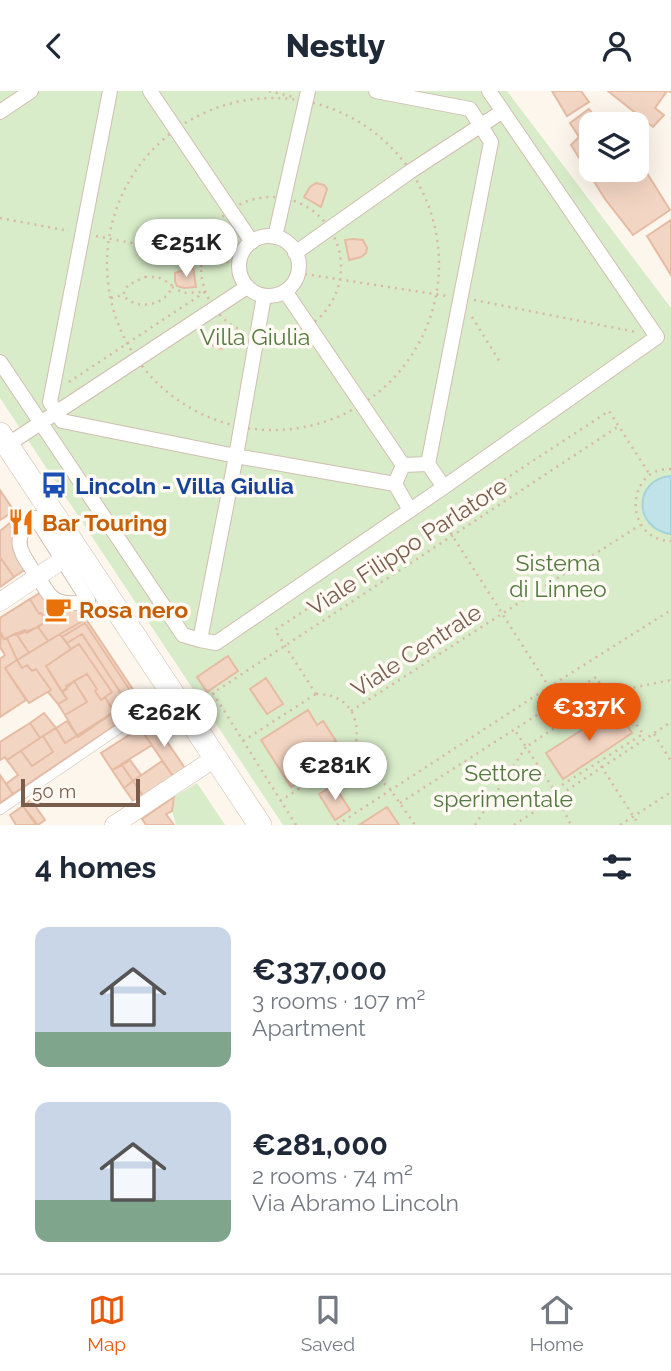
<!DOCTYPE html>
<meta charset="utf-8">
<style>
:root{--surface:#fff;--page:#f2f2f3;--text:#1f2937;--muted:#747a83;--line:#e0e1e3;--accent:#ea580c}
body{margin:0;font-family:Raleway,sans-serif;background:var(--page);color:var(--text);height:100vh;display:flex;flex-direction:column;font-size:26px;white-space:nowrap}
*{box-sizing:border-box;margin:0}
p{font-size:23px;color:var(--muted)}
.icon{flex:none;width:38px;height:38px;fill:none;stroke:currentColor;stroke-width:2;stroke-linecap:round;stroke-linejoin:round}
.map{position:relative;height:734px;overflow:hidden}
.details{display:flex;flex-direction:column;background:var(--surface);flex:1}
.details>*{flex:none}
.fabs{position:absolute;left:579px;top:21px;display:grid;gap:14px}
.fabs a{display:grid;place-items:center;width:70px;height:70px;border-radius:14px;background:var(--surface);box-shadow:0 7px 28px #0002;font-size:35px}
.scale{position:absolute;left:21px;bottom:18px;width:119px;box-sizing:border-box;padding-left:7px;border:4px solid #7a5c4d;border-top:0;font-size:19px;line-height:24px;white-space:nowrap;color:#7a5c4d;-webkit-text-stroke:5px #fffaf3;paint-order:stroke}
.price{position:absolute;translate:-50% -60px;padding:0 16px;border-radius:24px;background:#fff;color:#222;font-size:23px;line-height:46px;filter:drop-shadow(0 2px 4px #0008)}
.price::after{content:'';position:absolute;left:50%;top:42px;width:21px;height:16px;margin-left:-10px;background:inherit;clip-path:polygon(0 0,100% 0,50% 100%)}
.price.active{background:var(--accent);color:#fff}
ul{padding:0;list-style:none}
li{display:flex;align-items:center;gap:21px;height:175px;padding:0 35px}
li span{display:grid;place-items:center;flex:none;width:196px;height:140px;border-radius:14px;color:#555}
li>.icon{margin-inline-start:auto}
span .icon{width:84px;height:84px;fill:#fffc;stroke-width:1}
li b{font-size:30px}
h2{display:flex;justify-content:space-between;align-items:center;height:84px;padding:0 35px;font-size:30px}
header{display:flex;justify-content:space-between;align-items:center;height:91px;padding:0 35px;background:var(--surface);font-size:32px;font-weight:800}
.tab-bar{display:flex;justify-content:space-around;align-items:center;height:98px;border-top:2px solid var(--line);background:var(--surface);font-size:19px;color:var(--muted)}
.tab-bar a{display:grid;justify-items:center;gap:4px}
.tab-bar .active{color:var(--accent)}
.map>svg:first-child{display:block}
</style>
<header><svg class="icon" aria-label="back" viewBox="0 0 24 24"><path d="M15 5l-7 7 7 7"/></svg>Nestly<svg class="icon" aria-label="person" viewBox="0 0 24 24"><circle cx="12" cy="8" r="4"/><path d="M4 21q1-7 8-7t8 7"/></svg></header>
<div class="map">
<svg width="671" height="734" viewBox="0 0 671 734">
<rect width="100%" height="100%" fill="#fdf6ec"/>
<path fill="#d8ecc9" d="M0 0H507L671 217V734H283L0 307Z
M197 692 225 734H176L172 720 174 706Z"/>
<path fill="#bfe3e8" stroke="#a5d3da" stroke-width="2" d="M671 385V443C633 438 633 388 671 385Z"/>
<path fill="#f3d5c3" stroke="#e6bba3" stroke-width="2" d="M552 0H581L589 11 567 25Z
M608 0H671V1L667 0 655 17 664 24 653 36Z
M589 18 601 33H592V79H637V66L670 119 633 144 605 108 571 54 579 46 570 32Z
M316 92 324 94 327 98 321 116 304 106 310 96Z
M671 129V184L647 145Z
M352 148 363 149 367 157 366 162 361 166 349 169 345 149Z
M193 176 196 196 184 197 177 195 175 190V182Z
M218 234 234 245 227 255 221 258 213 255 210 251Z
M0 399 14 420 0 429Z
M20 424 25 431 29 476 14 486 0 466V440Z
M0 466 14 486 0 496Z
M43 500 53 521 44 526 41 522 39 523 30 508Z
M30 508 39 523 41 522 44 526 43 528 45 531 27 542 25 539 4 548 0 542V527Z
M47 511 78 515 86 528 48 550 38 536 45 531 43 528 53 521Z
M86 528 144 615 119 632 117 628 139 613 85 532 62 546 60 543Z
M85 532 139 613 118 627 112 618 126 610 82 543 67 552 62 546Z
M38 536 48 550 29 562 17 544Z
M1 542 4 548 7 547 17 569 5 577 26 609 0 626V568L5 564 0 556Z
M16 542 29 562 17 569 7 547Z
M60 543 71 558 46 575 67 608 58 613 48 601 51 599 36 578 32 580 27 574 22 577 17 569Z
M82 543 126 610 112 618 105 606 112 601 79 553 71 558 67 552Z
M79 553 112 601 101 609 95 600 97 598 87 583 66 595 67 598 62 601 46 575Z
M228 565 238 580 207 601 197 586Z
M17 569 22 577 27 574 32 580 36 578 51 599 29 612 5 577Z
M87 583 97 598 95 600 101 609 105 606 114 621 78 646 65 624 87 611 74 590Z
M266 587 283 613 267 623 250 598Z
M74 590 87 611 65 624 58 613 67 608 62 601Z
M616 617 632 642 563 688 546 662Z
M308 619 317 634 323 630 336 650 329 654 337 667 291 696 261 649Z
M114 621 119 632 13 703 6 693 18 684 7 669 21 660 32 675 53 661 43 645 56 637 65 652Z
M44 622 56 637 40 647 30 632Z
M152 629 187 680 175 688 140 637Z
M67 630 77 645 65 652 56 637Z
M30 632 40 647 7 669 5 666 0 669V651Z
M140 637 152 654 112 679 101 662Z
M43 645 53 661 32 675 21 660Z
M130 669 141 684 133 690 122 674Z
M162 670 175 688 145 708 133 690Z
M122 674 133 690 124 697 112 679Z
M0 684 13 703 0 712Z
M133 690 145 708 136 714 124 697Z
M334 694 350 719 335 729 319 703Z
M36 705 41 712 36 716 45 729 38 734 23 715Z
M174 706 172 720 166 723 174 734H146L142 728Z
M23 715 36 734H16L10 724Z
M387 716 399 734H359Z"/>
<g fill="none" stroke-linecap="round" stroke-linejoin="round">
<g stroke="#d1beb0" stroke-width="10">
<path id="service" d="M0 719 170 603"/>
</g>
<g stroke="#d1beb0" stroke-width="16">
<path id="pedestrian" d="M110 0 50 311 62 330 236 365 395 393
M150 0 252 151
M376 0 470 18 491 51 428 373
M0 21 31 0
M239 175a30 30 0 1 1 60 0a30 30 0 1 1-60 0Z
M275 146 308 0
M295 162 411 80 503 20
M285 200 403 374
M0 271 183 544 200 549 236 365 264 205
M7 354 247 196
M410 419 395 393 403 374 428 373 444 396
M36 427 88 509C77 513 67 514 56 509 48 505 44 495 39 488 23 465 6 447 36 427Z
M200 549 216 552 444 396 657 246 489 0"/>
</g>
<g stroke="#d1beb0" stroke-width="19">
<path id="minor" d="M0 511 77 459
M114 734 215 667"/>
</g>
<g stroke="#d1beb0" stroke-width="24">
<path id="tertiary" d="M0 343 260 734"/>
</g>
<path stroke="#d9b8a5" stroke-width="2.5" stroke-dasharray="2 5" stroke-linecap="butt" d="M269 0 293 6
M107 173a166 166 0 1 1 332 0a166 166 0 1 1-332 0Z
M201 176a70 70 0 1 1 140 0a70 70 0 1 1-140 0Z
M0 127 69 140
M96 145 239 173
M298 182 447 205
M145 186H158L171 193 172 196C165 215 136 220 123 204L128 194Z
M172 196 184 202 201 201
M111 207 123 204
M474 209 636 241
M472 226 500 271
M69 291 205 201
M671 378C625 376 623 449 671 450
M443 430 558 610
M606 602 671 589
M316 603 275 539 609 320 650 384
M316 603C353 603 362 632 354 663
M351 620 640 434
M654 643 671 670
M243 650 316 603
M354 663 390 698 415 734
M601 675 639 734
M554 699 571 734
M280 710 354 663
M400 712 596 586 606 602 526 656 514 638
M296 734 213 602 619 335
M337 734 549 596 671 519
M475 734 526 656 554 699 643 643 614 601
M514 734 671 631
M620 734 671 701"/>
<use href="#service" stroke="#fff" stroke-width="9"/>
<use href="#pedestrian" stroke="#fff" stroke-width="14"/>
<use href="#minor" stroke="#fff" stroke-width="18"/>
<use href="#tertiary" stroke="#fff" stroke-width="23"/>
</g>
<defs>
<g id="bus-bare" transform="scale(2.1)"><path d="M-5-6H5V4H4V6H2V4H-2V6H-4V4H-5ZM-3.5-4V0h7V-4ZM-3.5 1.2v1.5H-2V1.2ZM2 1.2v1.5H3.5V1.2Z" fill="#1a4fb4" stroke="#fffaf3" stroke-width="2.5" paint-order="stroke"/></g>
<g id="restaurant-bare" transform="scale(2.1)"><path d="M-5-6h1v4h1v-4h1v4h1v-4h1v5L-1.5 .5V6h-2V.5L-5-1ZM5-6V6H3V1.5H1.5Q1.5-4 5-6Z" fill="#e8710a" stroke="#fffaf3" stroke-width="2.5" paint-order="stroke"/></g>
<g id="cafe-bare" transform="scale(2.1)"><path d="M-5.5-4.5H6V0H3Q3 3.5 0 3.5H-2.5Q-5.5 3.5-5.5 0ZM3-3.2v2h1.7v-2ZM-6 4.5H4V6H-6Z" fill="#e8710a" stroke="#fffaf3" stroke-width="2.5" paint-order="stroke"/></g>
</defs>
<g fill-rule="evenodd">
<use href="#bus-bare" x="54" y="394"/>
<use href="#restaurant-bare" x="21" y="431"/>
<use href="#cafe-bare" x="58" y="518"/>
</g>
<g text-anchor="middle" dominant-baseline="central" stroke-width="7" stroke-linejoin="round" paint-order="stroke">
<g font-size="23" fill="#537a41" stroke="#fffaf3">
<text x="255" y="245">Villa Giulia</text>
<text x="558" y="471">Sistema<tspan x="558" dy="26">di Linneo</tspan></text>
<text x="503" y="681">Settore<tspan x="503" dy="26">sperimentale</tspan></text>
</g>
<g font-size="23" font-weight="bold" fill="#164399" stroke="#fffaf3" text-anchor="start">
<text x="75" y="394">Lincoln - Villa Giulia</text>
</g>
<g font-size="23" font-weight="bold" fill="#c56008" stroke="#fffaf3" text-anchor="start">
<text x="42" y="431">Bar Touring</text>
<text x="79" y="518">Rosa nero</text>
</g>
<g font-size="23" fill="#7a5c4d" stroke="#fffaf3">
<text transform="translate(407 455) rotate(-33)">Viale Filippo Parlatore</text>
<text transform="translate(416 559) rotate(-33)">Viale Centrale</text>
</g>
</g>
</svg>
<div class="fabs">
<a><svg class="icon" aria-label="layers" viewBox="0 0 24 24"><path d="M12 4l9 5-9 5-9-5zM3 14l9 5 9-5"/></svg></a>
</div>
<div class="scale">50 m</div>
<b class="price" style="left:186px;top:188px">€251K</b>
<b class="price active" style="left:589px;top:652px">€337K</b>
<b class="price" style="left:164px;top:658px">€262K</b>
<b class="price" style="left:335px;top:711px">€281K</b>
</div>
<section class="details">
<h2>4 homes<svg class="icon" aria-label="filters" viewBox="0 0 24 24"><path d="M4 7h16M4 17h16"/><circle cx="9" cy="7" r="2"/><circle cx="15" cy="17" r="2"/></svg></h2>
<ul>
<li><span style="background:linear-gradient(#c9d6e8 75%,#7fa58c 0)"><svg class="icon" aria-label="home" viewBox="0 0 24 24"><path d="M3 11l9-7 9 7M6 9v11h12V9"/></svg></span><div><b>€337,000</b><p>3 rooms · 107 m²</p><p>Apartment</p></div></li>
<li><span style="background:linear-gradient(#c9d6e8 70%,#7fa58c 0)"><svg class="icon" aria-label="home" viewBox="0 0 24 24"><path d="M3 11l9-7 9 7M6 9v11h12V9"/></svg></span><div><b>€281,000</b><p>2 rooms · 74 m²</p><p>Via Abramo Lincoln</p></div></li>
</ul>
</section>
<nav class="tab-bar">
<a class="active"><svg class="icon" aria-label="map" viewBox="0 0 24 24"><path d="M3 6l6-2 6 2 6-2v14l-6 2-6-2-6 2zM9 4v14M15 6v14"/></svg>Map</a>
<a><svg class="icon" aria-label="saved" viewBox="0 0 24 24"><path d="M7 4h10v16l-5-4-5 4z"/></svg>Saved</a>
<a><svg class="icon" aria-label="home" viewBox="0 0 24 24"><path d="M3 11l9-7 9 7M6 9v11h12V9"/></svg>Home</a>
</nav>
